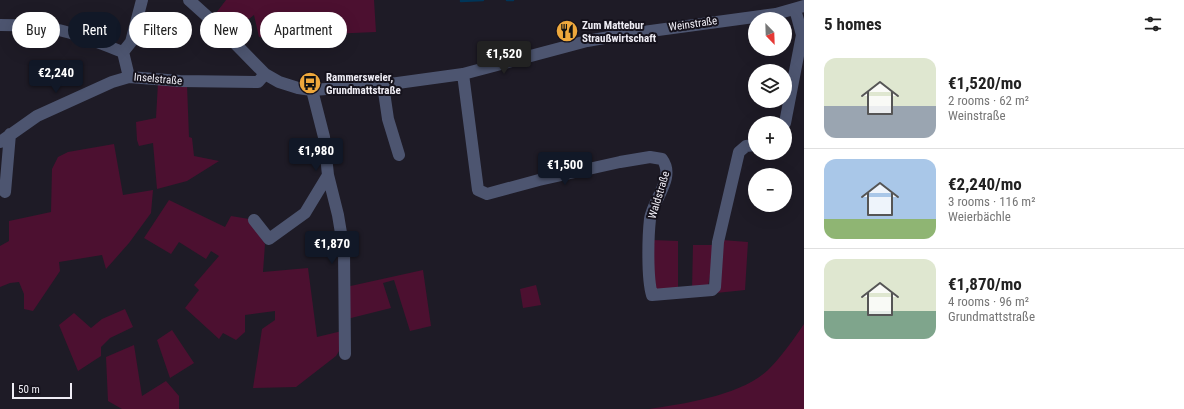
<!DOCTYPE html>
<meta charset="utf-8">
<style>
:root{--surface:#fff;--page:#f6f6f6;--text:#222;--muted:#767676;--line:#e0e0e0;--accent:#111827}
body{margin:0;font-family:"Roboto Condensed",sans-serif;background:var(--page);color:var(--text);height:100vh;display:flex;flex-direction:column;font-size:15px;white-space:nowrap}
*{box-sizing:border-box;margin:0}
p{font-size:13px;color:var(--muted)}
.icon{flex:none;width:22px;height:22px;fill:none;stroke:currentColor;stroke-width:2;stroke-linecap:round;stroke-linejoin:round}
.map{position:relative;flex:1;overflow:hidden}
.panel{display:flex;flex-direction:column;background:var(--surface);width:380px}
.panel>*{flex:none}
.top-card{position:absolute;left:12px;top:12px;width:380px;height:36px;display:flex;gap:8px}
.needle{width:26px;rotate:157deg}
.tools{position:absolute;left:748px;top:12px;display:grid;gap:8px}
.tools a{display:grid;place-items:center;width:44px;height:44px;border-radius:50%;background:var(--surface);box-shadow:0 4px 16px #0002;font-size:20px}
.scale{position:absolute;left:12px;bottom:10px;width:60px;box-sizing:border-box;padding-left:4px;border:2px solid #efedf5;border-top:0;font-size:11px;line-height:14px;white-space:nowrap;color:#efedf5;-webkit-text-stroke:3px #15121c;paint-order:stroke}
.price{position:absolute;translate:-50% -34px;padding:0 9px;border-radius:4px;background:var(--accent);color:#fff;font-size:13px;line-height:26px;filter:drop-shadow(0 1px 2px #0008)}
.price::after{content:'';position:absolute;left:50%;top:24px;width:12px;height:9px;margin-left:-6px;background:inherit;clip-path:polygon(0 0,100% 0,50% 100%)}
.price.on{background:#222;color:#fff}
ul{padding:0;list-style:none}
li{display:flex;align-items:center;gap:12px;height:100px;padding:0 20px}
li+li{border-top:1px solid var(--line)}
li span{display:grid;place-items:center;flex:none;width:112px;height:80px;border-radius:12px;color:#555}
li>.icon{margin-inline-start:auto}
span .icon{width:48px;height:48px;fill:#fffc;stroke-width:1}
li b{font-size:17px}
h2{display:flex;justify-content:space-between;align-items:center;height:48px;padding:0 20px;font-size:17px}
.chip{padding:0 14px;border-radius:18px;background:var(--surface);box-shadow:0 4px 16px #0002;font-size:14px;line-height:36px}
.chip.on{background:var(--accent);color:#fff}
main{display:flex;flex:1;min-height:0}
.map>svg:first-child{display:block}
</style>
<main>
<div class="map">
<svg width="804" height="409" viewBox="0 0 804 409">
<rect width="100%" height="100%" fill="#1e1b26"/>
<path fill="#4c1030" d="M226 0H374L376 32 259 37 254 15 231 33 213 17Z
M158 83 187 85 189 137 192 138 194 156 219 161 187 181 157 189 153 143 139 146 137 140 136 122 156 118Z
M114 144 123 195 153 190 151 213 129 243 106 269 102 255 59 262 60 271 33 311 24 309V294L19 282 10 283 0 287V246L9 241V221L51 212 52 169 58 157 68 152Z
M169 200 225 227 231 216 249 219 265 244 263 272 308 268 317 337 342 331 341 348 336 356 296 387 253 388 262 329 275 320V311L245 315V332L236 340 223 333 219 339 185 308 199 290 194 285 219 256 211 251 206 259 179 242 171 254 144 238Z
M652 240 678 241V291L655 289Z
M722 240 748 242 745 290 716 293Z
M693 245H716L708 286 692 290Z
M423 270 431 326 410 331 394 280 383 283 391 308 347 319 346 287Z
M536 285 541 305 523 308 520 289Z
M125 309 133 327 110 338 101 347V356L78 371 59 325 74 313 91 328 102 319Z
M804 324V409H649C684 404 742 395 768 370 782 356 793 340 804 324Z
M172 330 194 363 170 378 157 340Z
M134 345 142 396 166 381 179 396V409H122L108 401 106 357Z"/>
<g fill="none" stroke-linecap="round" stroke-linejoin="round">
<path stroke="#003558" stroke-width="2.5" d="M507 0H513
M461 1 483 0"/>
<path stroke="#4d5570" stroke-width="12" d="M189 0 220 28 265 74 279 82 298 88 312 90 383 85 463 74 587 41 621 35 776 14 804 6
M0 25C19 25 40 25 59 30 81 35 102 44 123 52
M463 74 478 190 487 194 539 180 620 162 650 157 662 159C676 178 653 199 650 219 648 237 647 278 652 295L712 290 715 287 718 242 739 152 746 146 755 145
M129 77 123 52 131 42 142 0
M383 85 388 119 399 155
M785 123 802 35 795 9
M0 142 37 116 112 82 129 77 180 81 258 82 265 74
M328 175 338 215 344 251 345 354
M5 192 10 134
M254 220 269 239 305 213 328 175 324 137 312 90"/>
</g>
<defs>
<g id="restaurant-disc" transform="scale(1.15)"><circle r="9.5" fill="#eea83c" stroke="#15121c"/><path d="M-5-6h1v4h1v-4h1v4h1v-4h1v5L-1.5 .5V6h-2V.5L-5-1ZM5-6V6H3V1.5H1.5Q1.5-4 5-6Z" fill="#111"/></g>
<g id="bus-disc" transform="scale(1.15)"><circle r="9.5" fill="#eea83c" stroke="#15121c"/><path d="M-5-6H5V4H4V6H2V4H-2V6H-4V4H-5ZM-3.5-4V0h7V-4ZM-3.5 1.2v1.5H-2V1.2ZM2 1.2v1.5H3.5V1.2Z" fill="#111"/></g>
</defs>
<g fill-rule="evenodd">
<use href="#restaurant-disc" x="567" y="31"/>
<use href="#bus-disc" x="310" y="83"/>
</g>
<g text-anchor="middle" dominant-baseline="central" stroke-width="4" stroke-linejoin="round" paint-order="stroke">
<g font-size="11" fill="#efedf5" stroke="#15121c">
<text transform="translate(693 24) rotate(-8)">Weinstraße</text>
<text transform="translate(158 79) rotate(5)">Inselstraße</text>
<text transform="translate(659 195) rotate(-73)">Waldstraße</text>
</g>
<g font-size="11" font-weight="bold" fill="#efedf5" stroke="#15121c" text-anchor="start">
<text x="582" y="25">Zum Mattebur<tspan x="582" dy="13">Straußwirtschaft</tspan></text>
<text x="326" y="77">Rammersweier,<tspan x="326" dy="13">Grundmattstraße</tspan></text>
</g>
</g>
</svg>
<div class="tools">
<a><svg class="needle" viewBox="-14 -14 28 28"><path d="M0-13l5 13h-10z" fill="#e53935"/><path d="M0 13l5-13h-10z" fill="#767676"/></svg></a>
<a><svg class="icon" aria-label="layers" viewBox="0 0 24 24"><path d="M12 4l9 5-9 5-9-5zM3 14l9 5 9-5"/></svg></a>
<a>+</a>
<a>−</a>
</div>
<div class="scale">50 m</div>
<b class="price on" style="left:504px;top:75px">€1,520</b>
<b class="price" style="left:56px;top:94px">€2,240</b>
<b class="price" style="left:316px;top:172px">€1,980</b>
<b class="price" style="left:565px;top:186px">€1,500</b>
<b class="price" style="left:332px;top:265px">€1,870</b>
<div class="top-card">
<a class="chip">Buy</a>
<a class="chip on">Rent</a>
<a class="chip">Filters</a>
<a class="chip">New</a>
<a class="chip">Apartment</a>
</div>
</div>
<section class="panel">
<h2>5 homes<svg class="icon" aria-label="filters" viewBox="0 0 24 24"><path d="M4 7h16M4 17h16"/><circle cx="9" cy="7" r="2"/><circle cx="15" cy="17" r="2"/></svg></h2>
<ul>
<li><span style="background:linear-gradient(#dfe7d0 60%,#9aa5b1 0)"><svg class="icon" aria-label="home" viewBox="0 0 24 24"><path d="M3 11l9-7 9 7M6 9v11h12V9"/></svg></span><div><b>€1,520/mo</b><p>2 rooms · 62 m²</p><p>Weinstraße</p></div></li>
<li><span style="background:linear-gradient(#a9c7e8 75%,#8fb573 0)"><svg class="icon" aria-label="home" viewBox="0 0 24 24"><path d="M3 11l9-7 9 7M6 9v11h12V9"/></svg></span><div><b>€2,240/mo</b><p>3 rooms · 116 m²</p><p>Weierbächle</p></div></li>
<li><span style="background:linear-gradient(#dfe7d0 65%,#7fa58c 0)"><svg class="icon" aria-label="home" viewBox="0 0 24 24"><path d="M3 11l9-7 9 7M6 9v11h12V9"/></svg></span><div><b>€1,870/mo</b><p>4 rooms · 96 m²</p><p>Grundmattstraße</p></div></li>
</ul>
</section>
</main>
